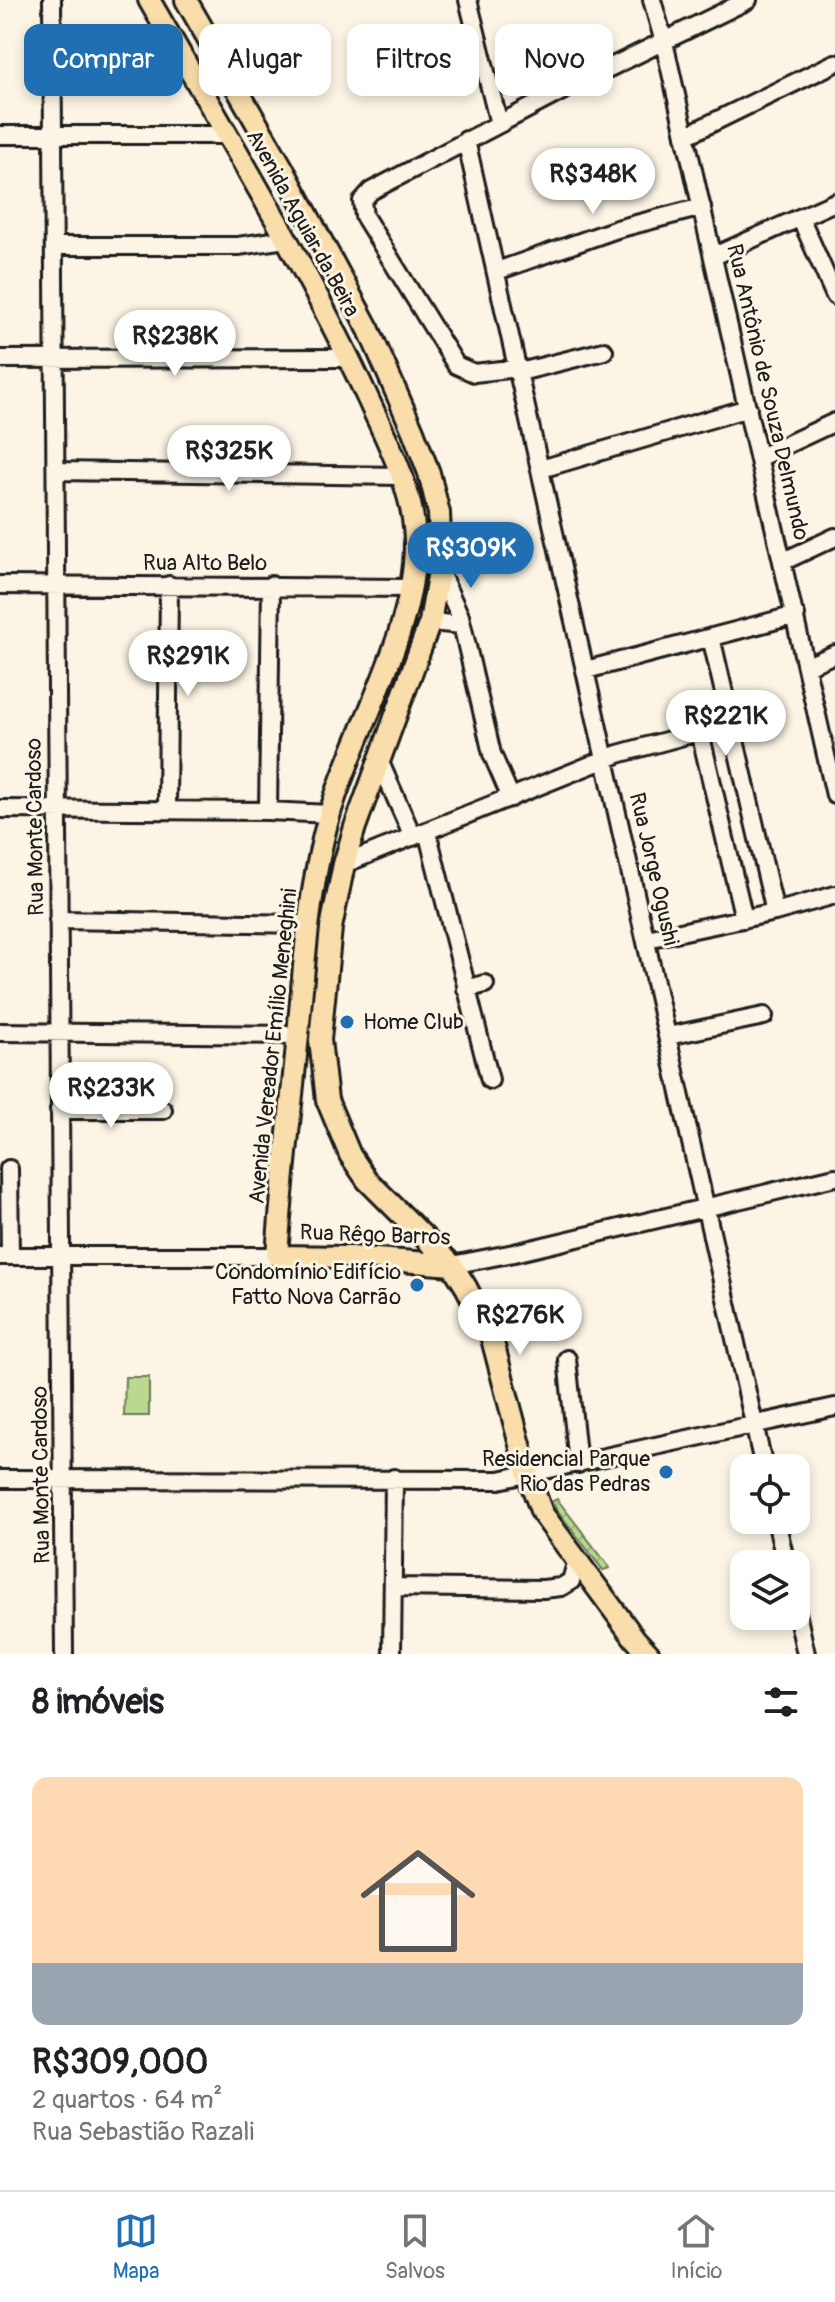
<!DOCTYPE html>
<html lang="pt">
<meta charset="utf-8">
<style>
:root{--surface:#fff;--page:#f2f2f2;--text:#202124;--muted:#757577;--line:#e0e0e0;--accent:#1f6fb2}
body{margin:0;font-family:Pangolin,sans-serif;background:var(--page);color:var(--text);height:100vh;display:flex;flex-direction:column;font-size:30px;white-space:nowrap}
*{box-sizing:border-box;margin:0}
p{font-size:26px;color:var(--muted)}
.icon{flex:none;width:44px;height:44px;fill:none;stroke:currentColor;stroke-width:2;stroke-linecap:round;stroke-linejoin:round}
.map{position:relative;height:1654px;overflow:hidden}
.sheet{display:flex;flex-direction:column;background:var(--surface);flex:1}
.sheet>*{flex:none}
.top-card{position:absolute;left:24px;top:24px;width:788px;height:72px;display:flex;gap:16px}
.buttons{position:absolute;left:730px;top:1454px;display:grid;gap:16px}
.buttons a{display:grid;place-items:center;width:80px;height:80px;border-radius:16px;background:var(--surface);box-shadow:0 4px 12px #0003;font-size:40px}
.price{position:absolute;translate:-50% -68px;padding:0 18px;border-radius:28px;background:#fff;color:#222;font-size:26px;line-height:52px;filter:drop-shadow(0 2px 4px #0008)}
.price::after{content:'';position:absolute;left:50%;top:48px;width:24px;height:18px;margin-left:-12px;background:inherit;clip-path:polygon(0 0,100% 0,50% 100%)}
.price.current{background:var(--accent);color:#fff}
ul{padding:0;list-style:none}
li{display:grid;align-content:center;gap:16px;height:424px;padding:0 32px}
li+li{border-top:2px solid var(--line)}
li span{display:grid;place-items:center;height:248px;border-radius:16px;color:#555}
li>.icon{margin-inline-start:auto}
span .icon{width:144px;height:144px;fill:#fffc;stroke-width:1}
li b{font-size:34px}
h2{display:flex;justify-content:space-between;align-items:center;height:96px;padding:0 32px;font-size:34px}
.chip{padding:0 28px;border-radius:16px;background:var(--surface);box-shadow:0 4px 12px #0003;font-size:28px;line-height:72px}
.chip.current{background:var(--accent);color:#fff}
.tab-bar{display:flex;justify-content:space-around;align-items:center;height:112px;border-top:2px solid var(--line);background:var(--surface);font-size:22px;color:var(--muted)}
.tab-bar a{display:grid;justify-items:center;gap:4px}
.tab-bar .current{color:var(--accent)}
.map>svg:first-child{display:block}
</style>
<div class="map">
<svg width="835" height="1654" viewBox="0 0 835 1654">
<defs>
<pattern id="garden-furrows" width="10" height="10" patternUnits="userSpaceOnUse" patternTransform="scale(2)"><rect width="10" height="10" fill="#bad890"/><path d="M-1 1l2-2M0 10L10 0M9 11l2-2" fill="none" stroke="#9fb97c"/></pattern>
</defs>
<rect width="100%" height="100%" fill="#fcf5e5"/>
<filter id="ink" filterUnits="userSpaceOnUse"><feTurbulence type="fractalNoise" baseFrequency=".0125" numOctaves="2"/><feDisplacementMap in="SourceGraphic" scale="16" xChannelSelector="R" yChannelSelector="G"/><feConvolveMatrix kernelMatrix="1 2 1 2 8 2 1 2 1" color-interpolation-filters="sRGB"/></filter>
<g filter="url(#ink)">
<path fill="url(#garden-furrows)" stroke="#6b7a56" stroke-width="2" d="M557 1499 610 1568 603 1570 551 1502Z"/>
<path fill="#bad890" stroke="#6b7a56" stroke-width="2" d="M125 1377H149V1416H124Z"/>
<g fill="none" stroke-linecap="round" stroke-linejoin="round">
<g stroke="#1c1c1c" stroke-width="22">
<path id="minor" d="M52 0 64 1654
M468 0 499 124
M652 0 664 42 835 795
M0 135H227
M685 136 835 63
M466 140 764 1468
M801 219 835 296
M54 246H238L286 239
M714 256 835 202
M497 271 617 229 702 207
M0 359 349 358
M519 368 474 373 456 365 364 216 362 201 371 191 568 88 748 0
M520 372 604 351
M760 457 835 422
M541 469 748 408
M56 471 402 476
M784 561 835 537
M439 570 460 616 492 754 511 798
M0 585 411 588
M430 622 462 625
M711 637 775 912
M807 666 835 654
M586 670 796 615
M378 758 413 837
M0 809 268 811 330 814
M167 810 169 585
M268 811 271 585
M427 831 490 1080
M344 864 618 754 691 734H697L702 741 744 919
M58 920 307 924
M647 939 775 912 835 895
M466 989 485 984
M0 1032 298 1035
M668 1036 764 1016
M59 1110H163
M9 1169 10 1256
M0 1256H277
M452 1265 514 1253 835 1177
M567 1359 578 1464
M0 1479 499 1480 835 1407
M776 1520 786 1564
M393 1587 543 1589 561 1587 571 1581 577 1560
M796 1608 806 1654
M392 1654 394 1478"/>
</g>
<g stroke="#1c1c1c" stroke-width="26">
<path id="major" d="M149 0C225 132 305 262 369 401 389 445 414 491 415 541 416 640 347 739 324 835 308 901 304 967 298 1035 291 1108 282 1182 277 1256L351 1257 452 1265
M186 0 283 169 369 330 413 431 429 473 439 513 441 560 430 622 355 827 344 864 331 928 320 1040 327 1100 350 1155 367 1180 452 1265 466 1287 491 1335 528 1475 542 1513 635 1639 649 1654"/>
</g>
<use href="#minor" stroke="#fcf5e5" stroke-width="16"/>
<use href="#major" stroke="#f9deab" stroke-width="20"/>
</g>
</g>
<g fill="#1f6fb2" stroke="#fcf5e5" stroke-width="3">
<circle cx="347" cy="1022" r="8"/>
<circle cx="417" cy="1285" r="8"/>
<circle cx="666" cy="1472" r="8"/>
</g>
<g text-anchor="middle" dominant-baseline="central" stroke-width="6" stroke-linejoin="round" paint-order="stroke">
<g font-size="22" fill="#1c1c1c" stroke="#fcf5e5">
<text transform="translate(303 223) rotate(61)">Avenida Aguiar da Beira</text>
<text transform="translate(768 392) rotate(77)">Rua Antônio de Souza Delmundo</text>
<text x="205" y="563">Rua Alto Belo</text>
<text transform="translate(35 827) rotate(-91)">Rua Monte Cardoso</text>
<text transform="translate(654 869) rotate(77)">Rua Jorge Ogushi</text>
<text transform="translate(273 1046) rotate(-84)">Avenida Vereador Emílio Meneghini</text>
<text transform="translate(375 1235) rotate(2)">Rua Rêgo Barros</text>
<text transform="translate(41 1475) rotate(-91)">Rua Monte Cardoso</text>
</g>
<g font-size="22" fill="#1c1c1c" stroke="#fcf5e5" text-anchor="end">
<text x="363" y="1022" text-anchor="start">Home Club</text>
<text x="401" y="1272">Condomínio Edifício<tspan x="401" dy="25">Fatto Nova Carrão</tspan></text>
<text x="650" y="1459">Residencial Parque<tspan x="650" dy="25">Rio das Pedras</tspan></text>
</g>
</g>
</svg>
<div class="buttons">
<a><svg class="icon" aria-label="locate" viewBox="0 0 24 24"><circle cx="12" cy="12" r="6"/><path d="M12 2v4M12 18v4M2 12h4M18 12h4"/></svg></a>
<a><svg class="icon" aria-label="layers" viewBox="0 0 24 24"><path d="M12 4l9 5-9 5-9-5zM3 14l9 5 9-5"/></svg></a>
</div>
<b class="price" style="left:593px;top:216px">R$348K</b>
<b class="price" style="left:175px;top:378px">R$238K</b>
<b class="price" style="left:229px;top:493px">R$325K</b>
<b class="price current" style="left:471px;top:590px">R$309K</b>
<b class="price" style="left:188px;top:698px">R$291K</b>
<b class="price" style="left:726px;top:758px">R$221K</b>
<b class="price" style="left:111px;top:1130px">R$233K</b>
<b class="price" style="left:520px;top:1357px">R$276K</b>
<div class="top-card">
<a class="chip current">Comprar</a>
<a class="chip">Alugar</a>
<a class="chip">Filtros</a>
<a class="chip">Novo</a>
</div>
</div>
<section class="sheet">
<h2>8 imóveis<svg class="icon" aria-label="filters" viewBox="0 0 24 24"><path d="M4 7h16M4 17h16"/><circle cx="9" cy="7" r="2"/><circle cx="15" cy="17" r="2"/></svg></h2>
<ul>
<li><span style="background:linear-gradient(#ffd9b3 75%,#9aa5b1 0)"><svg class="icon" aria-label="home" viewBox="0 0 24 24"><path d="M3 11l9-7 9 7M6 9v11h12V9"/></svg></span><div><b>R$309,000</b><p>2 quartos · 64 m²</p><p>Rua Sebastião Razali</p></div></li>
</ul>
</section>
<nav class="tab-bar">
<a class="current"><svg class="icon" aria-label="map" viewBox="0 0 24 24"><path d="M3 6l6-2 6 2 6-2v14l-6 2-6-2-6 2zM9 4v14M15 6v14"/></svg>Mapa</a>
<a><svg class="icon" aria-label="saved" viewBox="0 0 24 24"><path d="M7 4h10v16l-5-4-5 4z"/></svg>Salvos</a>
<a><svg class="icon" aria-label="home" viewBox="0 0 24 24"><path d="M3 11l9-7 9 7M6 9v11h12V9"/></svg>Início</a>
</nav>
